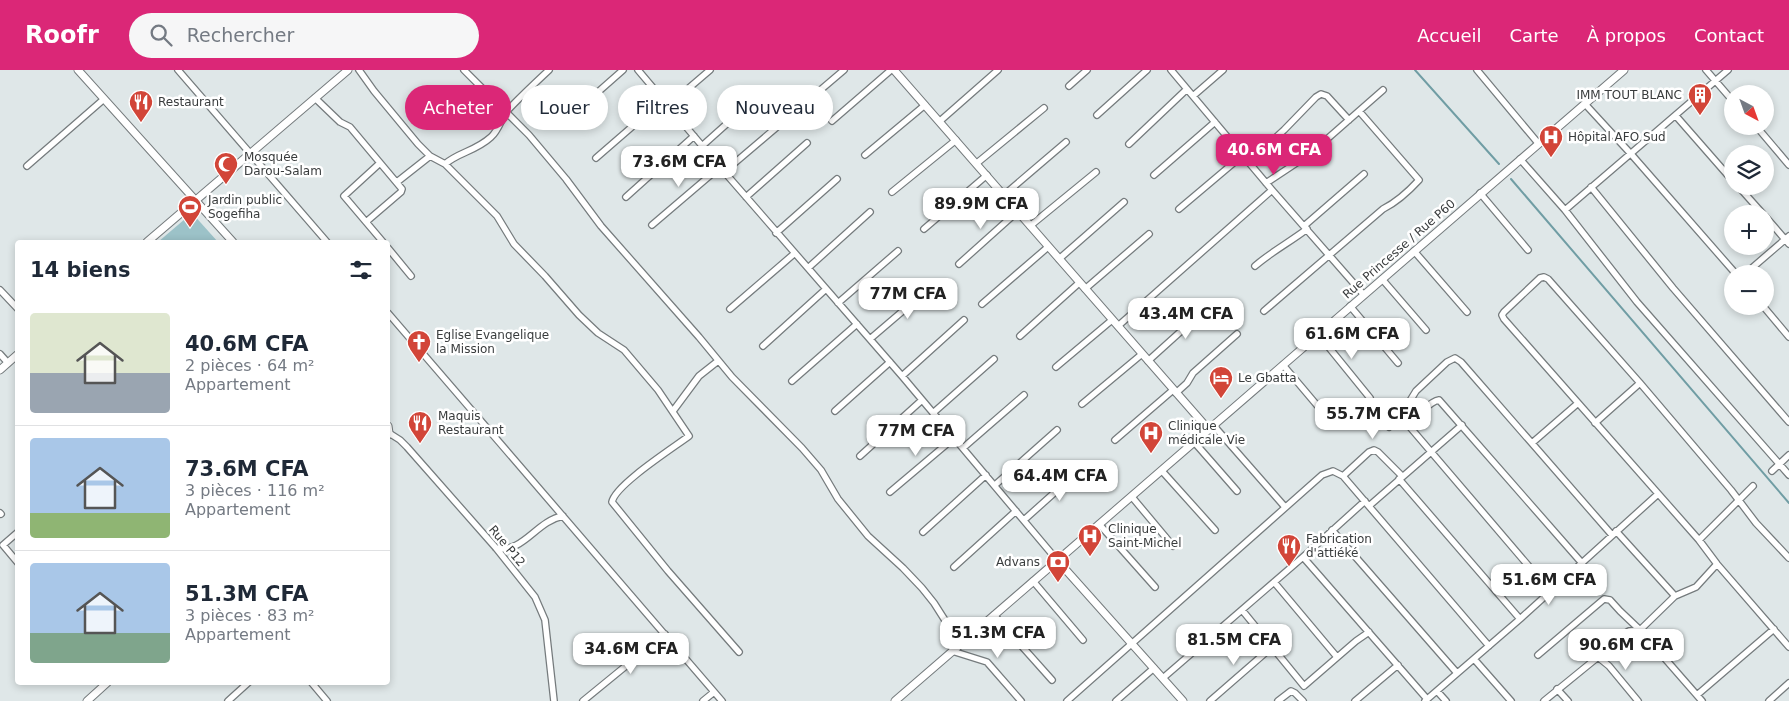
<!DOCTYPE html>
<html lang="fr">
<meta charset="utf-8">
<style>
:root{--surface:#fff;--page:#f6f6f7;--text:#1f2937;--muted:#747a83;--line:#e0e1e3;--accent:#db2777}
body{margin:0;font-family:"DejaVu Sans",sans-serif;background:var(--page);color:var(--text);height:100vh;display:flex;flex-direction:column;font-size:19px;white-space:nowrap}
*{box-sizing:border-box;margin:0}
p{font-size:16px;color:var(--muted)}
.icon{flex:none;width:28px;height:28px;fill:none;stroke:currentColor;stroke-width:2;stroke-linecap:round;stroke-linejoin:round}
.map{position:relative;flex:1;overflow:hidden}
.details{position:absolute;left:15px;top:170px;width:375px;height:445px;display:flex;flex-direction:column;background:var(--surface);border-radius:5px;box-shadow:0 2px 8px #0003}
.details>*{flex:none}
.guide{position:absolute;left:405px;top:15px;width:475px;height:45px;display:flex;gap:10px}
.needle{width:32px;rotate:139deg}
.controls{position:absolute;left:1724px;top:15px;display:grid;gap:10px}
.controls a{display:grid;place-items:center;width:50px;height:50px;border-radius:50%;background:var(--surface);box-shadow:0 2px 8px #0003;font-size:25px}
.price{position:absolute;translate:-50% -42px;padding:0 11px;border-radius:10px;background:#fff;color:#222;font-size:16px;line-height:32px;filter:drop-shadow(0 1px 2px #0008)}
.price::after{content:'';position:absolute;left:50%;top:30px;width:15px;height:11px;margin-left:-8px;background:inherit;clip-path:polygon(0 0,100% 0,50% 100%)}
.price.current{background:var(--accent);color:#fff}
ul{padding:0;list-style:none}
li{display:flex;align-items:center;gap:15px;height:125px;padding:0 15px}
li+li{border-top:1px solid var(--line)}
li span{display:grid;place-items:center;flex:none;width:140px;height:100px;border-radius:5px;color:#555}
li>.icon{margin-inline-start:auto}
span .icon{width:60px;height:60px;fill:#fffc;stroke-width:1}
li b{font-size:21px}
h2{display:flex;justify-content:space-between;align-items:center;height:60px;padding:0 15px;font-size:21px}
.chip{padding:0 18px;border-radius:22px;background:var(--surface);box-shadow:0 2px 8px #0003;font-size:18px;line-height:45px}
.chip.current{background:var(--accent);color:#fff}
header{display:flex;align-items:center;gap:30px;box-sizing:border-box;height:70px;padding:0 25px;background:var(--accent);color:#fff}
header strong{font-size:24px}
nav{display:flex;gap:28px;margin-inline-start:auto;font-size:18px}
.search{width:350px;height:45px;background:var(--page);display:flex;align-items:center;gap:12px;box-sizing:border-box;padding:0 18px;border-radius:28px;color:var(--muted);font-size:19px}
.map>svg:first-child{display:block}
</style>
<header>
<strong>Roofr</strong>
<div class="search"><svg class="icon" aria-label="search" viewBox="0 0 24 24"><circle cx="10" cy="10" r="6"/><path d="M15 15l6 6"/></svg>Rechercher</div>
<nav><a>Accueil</a><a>Carte</a><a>À propos</a><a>Contact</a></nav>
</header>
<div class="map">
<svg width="1789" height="631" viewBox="0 0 1789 631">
<rect width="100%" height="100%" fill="#dfe7e8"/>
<path fill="#9cc2c8" d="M192 143 218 172H158Z"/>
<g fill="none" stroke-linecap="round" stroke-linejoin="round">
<path stroke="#709da4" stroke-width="2" d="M1415 0 1499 94
M1511 109 1789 433"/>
<g stroke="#757b7d" stroke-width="8">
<path id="minor" d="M178 0 327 172
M359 0 374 21 418 74 430 86 445 94 497 146 514 174 545 206 579 245 598 263 624 280 658 320 689 366C673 378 615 415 612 432L668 501 739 582
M464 0 529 65 566 109 601 156 699 267 732 307 802 378 821 400 838 429 868 466 903 498 922 518 934 533 948 555 963 572
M638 0 720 97 902 306 1057 490
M1171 0 1272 120 1364 225
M1477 0 1538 73
M1706 0 1732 30
M1069 16 1087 0
M1193 26 1223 0
M315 28 340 52 350 57 402 119 401 122 366 152
M1585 34 1631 84 1736 204
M669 35 710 0
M1097 45 1147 0
M1676 46 1732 110
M832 51 891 0
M940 51 998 0
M564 52 623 0
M1756 56 1789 95
M1129 74 1187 19
M702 76 760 24
M865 85 925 35
M596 88 664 29
M1520 89 1565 140 1637 232 1789 405
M1249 92 1284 60 1316 27 1321 24 1327 26 1349 50
M380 93 344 126 383 172
M977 93 1044 38
M445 94C459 82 476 81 491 67 499 60 501 49 507 41 520 27 535 13 549 0
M27 96 104 29
M724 102 844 0
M1154 105 1215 52
M397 112 430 86
M1266 113 1310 84 1383 20
M1738 116 1763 144
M1591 117 1673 218 1789 352
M892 122 956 70
M1480 123 1528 180
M1004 125 1066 72
M626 127 694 66
M746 127 807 73
M1179 139 1243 85
M1565 140 1728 0
M1765 146 1789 174
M652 155 720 97
M1030 156 1096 102
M1304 156 1364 104
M924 159 987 105
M776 163 837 109
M388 178 411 206
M1414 181 1467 242
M1059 189 1124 132
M959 194 1018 141
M1255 196C1271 182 1290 172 1307 159
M808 198 870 142
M1745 204 1789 166
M1382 209 1426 260
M1085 219 1149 164
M0 220 18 239
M838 233 898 181
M982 234 1048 177
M1350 236 1398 293
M1763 236 1789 267
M730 239 795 183
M1264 241 1383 139C1397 132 1408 122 1419 110L1359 41
M388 243 722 631
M1118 256 1272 120
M1318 264 1370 328
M1020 266 1079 213
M870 269 932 216
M763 276 826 219
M0 284 8 293
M1148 291 1210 235
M1283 295 1332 353
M1056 297 1112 250
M902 306 964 250
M792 311 857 254
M1176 323 1187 313 1193 303 1237 264
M1082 334 1142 284
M673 341 699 306 718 291
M835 341 890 292
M933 343 994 289
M1595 353 1640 313
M1214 356 1285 437
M1389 357 1405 339 1416 321 1447 292 1455 288 1461 292 1612 465
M389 363 400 370 407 377 496 478 535 527 545 550 554 631
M1115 370 1173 320
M1195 373 1237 421
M1532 373 1577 334
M963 378 1024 325
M860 386 922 330
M1162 401 1215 460
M1772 401 1789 385
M1343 406 1369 382 1374 380 1378 382 1402 406
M1399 409 1520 549
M995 415 1057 360
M890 422 954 368
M1132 427 1173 476
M1369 436 1462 355
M0 443 1 444
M1024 450 1082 398
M1099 454 1155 517
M1332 460 1457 603
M1616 461 1675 526
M18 462 3 475 18 493
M923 462 986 405
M1699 470 1753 416
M496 478C523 484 536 451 563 446
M1303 487 1427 629
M1789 488 1756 453 1731 420 1640 313 1548 209 1544 207 1540 208 1504 242 1502 245 1504 249 1699 470 1717 494 1789 577
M954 497 1016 441
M1033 511 1083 570
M1274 512 1337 587
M1550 521 1409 356C1412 349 1431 331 1439 330L1581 492
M1242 540 1304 616 1356 571 1369 562
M994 545 1052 610
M952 581 987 592 1021 631
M1538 585 1604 529 1610 530 1620 541 1640 560 1702 631
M1598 587 1609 596 1638 631
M1474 589 1511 631
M1163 608 1303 487 1365 431
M311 612 327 631
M1557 619 1568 631
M1437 621 1446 631
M1697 625 1774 559
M228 631 249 612
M583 631 665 564
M703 631 714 622
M1067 631 1322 405 1333 401 1343 406 1489 576
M1116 631 1154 598
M1210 631 1272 577
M1278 631 1291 621 1295 623 1303 631
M1355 631 1398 595
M1425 631 1520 549 1658 424
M1544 631 1598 587 1619 567 1629 561 1640 560 1675 526 1696 517 1717 494
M1769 631 1789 613"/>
</g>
<g stroke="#757b7d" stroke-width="9">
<path id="tertiary" d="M78 0 233 172
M894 0 1209 360
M147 172 348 0
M0 300 18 284
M388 356 389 363 388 365
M1057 490 1183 631
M87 631 108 612
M895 631 1624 0"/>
</g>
<use href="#minor" stroke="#fff" stroke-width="5.5"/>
<use href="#tertiary" stroke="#fff" stroke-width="7"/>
</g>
<defs>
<g id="building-pin" transform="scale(1.25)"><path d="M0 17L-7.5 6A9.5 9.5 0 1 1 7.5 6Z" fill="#d24538" stroke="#fff"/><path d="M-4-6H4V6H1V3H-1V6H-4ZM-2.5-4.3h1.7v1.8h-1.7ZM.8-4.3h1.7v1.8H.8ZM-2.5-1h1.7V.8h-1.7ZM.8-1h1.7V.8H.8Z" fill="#fff"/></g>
<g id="restaurant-pin" transform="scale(1.25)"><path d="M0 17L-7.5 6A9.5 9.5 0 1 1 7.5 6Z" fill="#d24538" stroke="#fff"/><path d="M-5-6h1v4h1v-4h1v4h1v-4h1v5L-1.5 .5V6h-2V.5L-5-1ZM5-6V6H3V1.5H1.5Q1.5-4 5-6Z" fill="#fff"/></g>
<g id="hospital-pin" transform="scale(1.25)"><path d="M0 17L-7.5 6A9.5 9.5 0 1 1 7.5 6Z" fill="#d24538" stroke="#fff"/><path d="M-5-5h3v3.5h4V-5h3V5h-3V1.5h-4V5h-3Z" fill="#fff"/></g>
<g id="mosque-pin" transform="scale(1.25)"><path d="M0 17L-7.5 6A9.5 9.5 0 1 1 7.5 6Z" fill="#d24538" stroke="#fff"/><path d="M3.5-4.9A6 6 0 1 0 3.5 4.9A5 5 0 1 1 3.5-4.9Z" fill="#fff"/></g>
<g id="stadium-pin" transform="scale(1.25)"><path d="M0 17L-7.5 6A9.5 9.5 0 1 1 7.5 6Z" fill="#d24538" stroke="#fff"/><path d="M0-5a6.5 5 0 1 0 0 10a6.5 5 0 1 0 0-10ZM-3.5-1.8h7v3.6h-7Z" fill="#fff"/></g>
<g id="church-pin" transform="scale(1.25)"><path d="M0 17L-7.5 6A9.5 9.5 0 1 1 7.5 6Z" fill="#d24538" stroke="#fff"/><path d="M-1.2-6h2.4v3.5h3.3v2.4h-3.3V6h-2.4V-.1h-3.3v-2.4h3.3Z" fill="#fff"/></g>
<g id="hotel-pin" transform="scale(1.25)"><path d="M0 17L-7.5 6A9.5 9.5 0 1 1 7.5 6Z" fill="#d24538" stroke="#fff"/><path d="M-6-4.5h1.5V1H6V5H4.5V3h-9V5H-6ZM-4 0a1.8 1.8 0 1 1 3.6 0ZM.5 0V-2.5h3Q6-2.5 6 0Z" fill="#fff"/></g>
<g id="bank-pin" transform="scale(1.25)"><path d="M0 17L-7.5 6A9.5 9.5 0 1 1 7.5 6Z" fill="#d24538" stroke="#fff"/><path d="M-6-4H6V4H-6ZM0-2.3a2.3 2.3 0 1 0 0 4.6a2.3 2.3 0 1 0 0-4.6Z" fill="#fff"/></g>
</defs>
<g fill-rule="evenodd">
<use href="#building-pin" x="1700" y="25"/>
<use href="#restaurant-pin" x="141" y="32"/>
<use href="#hospital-pin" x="1551" y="67"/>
<use href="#mosque-pin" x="226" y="94"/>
<use href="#stadium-pin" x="190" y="137"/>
<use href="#church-pin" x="419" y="272"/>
<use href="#hotel-pin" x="1221" y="308"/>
<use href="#restaurant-pin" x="420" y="353"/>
<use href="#hospital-pin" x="1151" y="363"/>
<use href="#hospital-pin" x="1090" y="466"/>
<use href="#restaurant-pin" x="1289" y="476"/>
<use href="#bank-pin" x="1058" y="492"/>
</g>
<g text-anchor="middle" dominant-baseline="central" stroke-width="5" stroke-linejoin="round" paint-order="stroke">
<g font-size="12" fill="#393c3d" stroke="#fff" text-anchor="start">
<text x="1682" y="25" text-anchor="end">IMM TOUT BLANC</text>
<text x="158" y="32">Restaurant</text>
<text x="1568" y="67">Hôpital AFO Sud</text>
<text x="244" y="87">Mosquée<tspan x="244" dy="14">Darou-Salam</tspan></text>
<text x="208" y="130">Jardin public<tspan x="208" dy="14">Sogefiha</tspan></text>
<text x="436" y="265">Eglise Evangelique<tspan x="436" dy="14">la Mission</tspan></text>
<text x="1238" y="308">Le Gbatta</text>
<text x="438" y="346">Maquis<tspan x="438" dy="14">Restaurant</tspan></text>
<text x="1168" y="356">Clinique<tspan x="1168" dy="14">médicale Vie</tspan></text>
<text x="1108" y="459">Clinique<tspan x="1108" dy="14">Saint-Michel</tspan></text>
<text x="1306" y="469">Fabrication<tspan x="1306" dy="14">d'attiéké</tspan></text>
<text x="1040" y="492" text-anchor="end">Advans</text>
</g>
<g font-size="12" fill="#393c3d" stroke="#fff">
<text transform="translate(1399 179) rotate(-41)">Rue Princesse / Rue P60</text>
<text transform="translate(507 476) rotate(50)">Rue P12</text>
</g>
</g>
</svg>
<div class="controls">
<a><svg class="needle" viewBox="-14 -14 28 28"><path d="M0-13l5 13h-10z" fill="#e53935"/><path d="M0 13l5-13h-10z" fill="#747a83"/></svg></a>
<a><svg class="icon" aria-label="layers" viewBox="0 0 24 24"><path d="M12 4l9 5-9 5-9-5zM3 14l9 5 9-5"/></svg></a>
<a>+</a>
<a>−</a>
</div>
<b class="price current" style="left:1274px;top:106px">40.6M CFA</b>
<b class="price" style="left:679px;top:118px">73.6M CFA</b>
<b class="price" style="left:981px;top:160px">89.9M CFA</b>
<b class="price" style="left:908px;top:250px">77M CFA</b>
<b class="price" style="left:1186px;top:270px">43.4M CFA</b>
<b class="price" style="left:1352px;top:290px">61.6M CFA</b>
<b class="price" style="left:1373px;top:370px">55.7M CFA</b>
<b class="price" style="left:916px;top:387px">77M CFA</b>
<b class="price" style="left:1060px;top:432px">64.4M CFA</b>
<b class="price" style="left:1549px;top:536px">51.6M CFA</b>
<b class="price" style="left:998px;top:589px">51.3M CFA</b>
<b class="price" style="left:1234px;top:596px">81.5M CFA</b>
<b class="price" style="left:1626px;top:601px">90.6M CFA</b>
<b class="price" style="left:631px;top:605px">34.6M CFA</b>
<div class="guide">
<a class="chip current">Acheter</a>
<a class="chip">Louer</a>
<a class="chip">Filtres</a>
<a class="chip">Nouveau</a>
</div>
<section class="details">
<h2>14 biens<svg class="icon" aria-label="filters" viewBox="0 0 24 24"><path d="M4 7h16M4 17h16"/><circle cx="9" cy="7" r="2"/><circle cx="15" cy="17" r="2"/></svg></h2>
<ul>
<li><span style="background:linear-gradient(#dfe7d0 60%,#9aa5b1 0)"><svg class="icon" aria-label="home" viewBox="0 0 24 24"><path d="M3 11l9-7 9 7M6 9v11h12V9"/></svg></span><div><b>40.6M CFA</b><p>2 pièces · 64 m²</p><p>Appartement</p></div></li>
<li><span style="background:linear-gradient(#a9c7e8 75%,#8fb573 0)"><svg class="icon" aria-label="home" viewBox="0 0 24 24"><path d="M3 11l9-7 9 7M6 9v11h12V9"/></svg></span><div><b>73.6M CFA</b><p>3 pièces · 116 m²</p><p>Appartement</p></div></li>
<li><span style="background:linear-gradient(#a9c7e8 70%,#7fa58c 0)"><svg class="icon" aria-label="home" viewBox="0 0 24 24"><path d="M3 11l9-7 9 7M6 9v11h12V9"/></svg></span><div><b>51.3M CFA</b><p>3 pièces · 83 m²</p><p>Appartement</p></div></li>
</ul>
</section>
</div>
